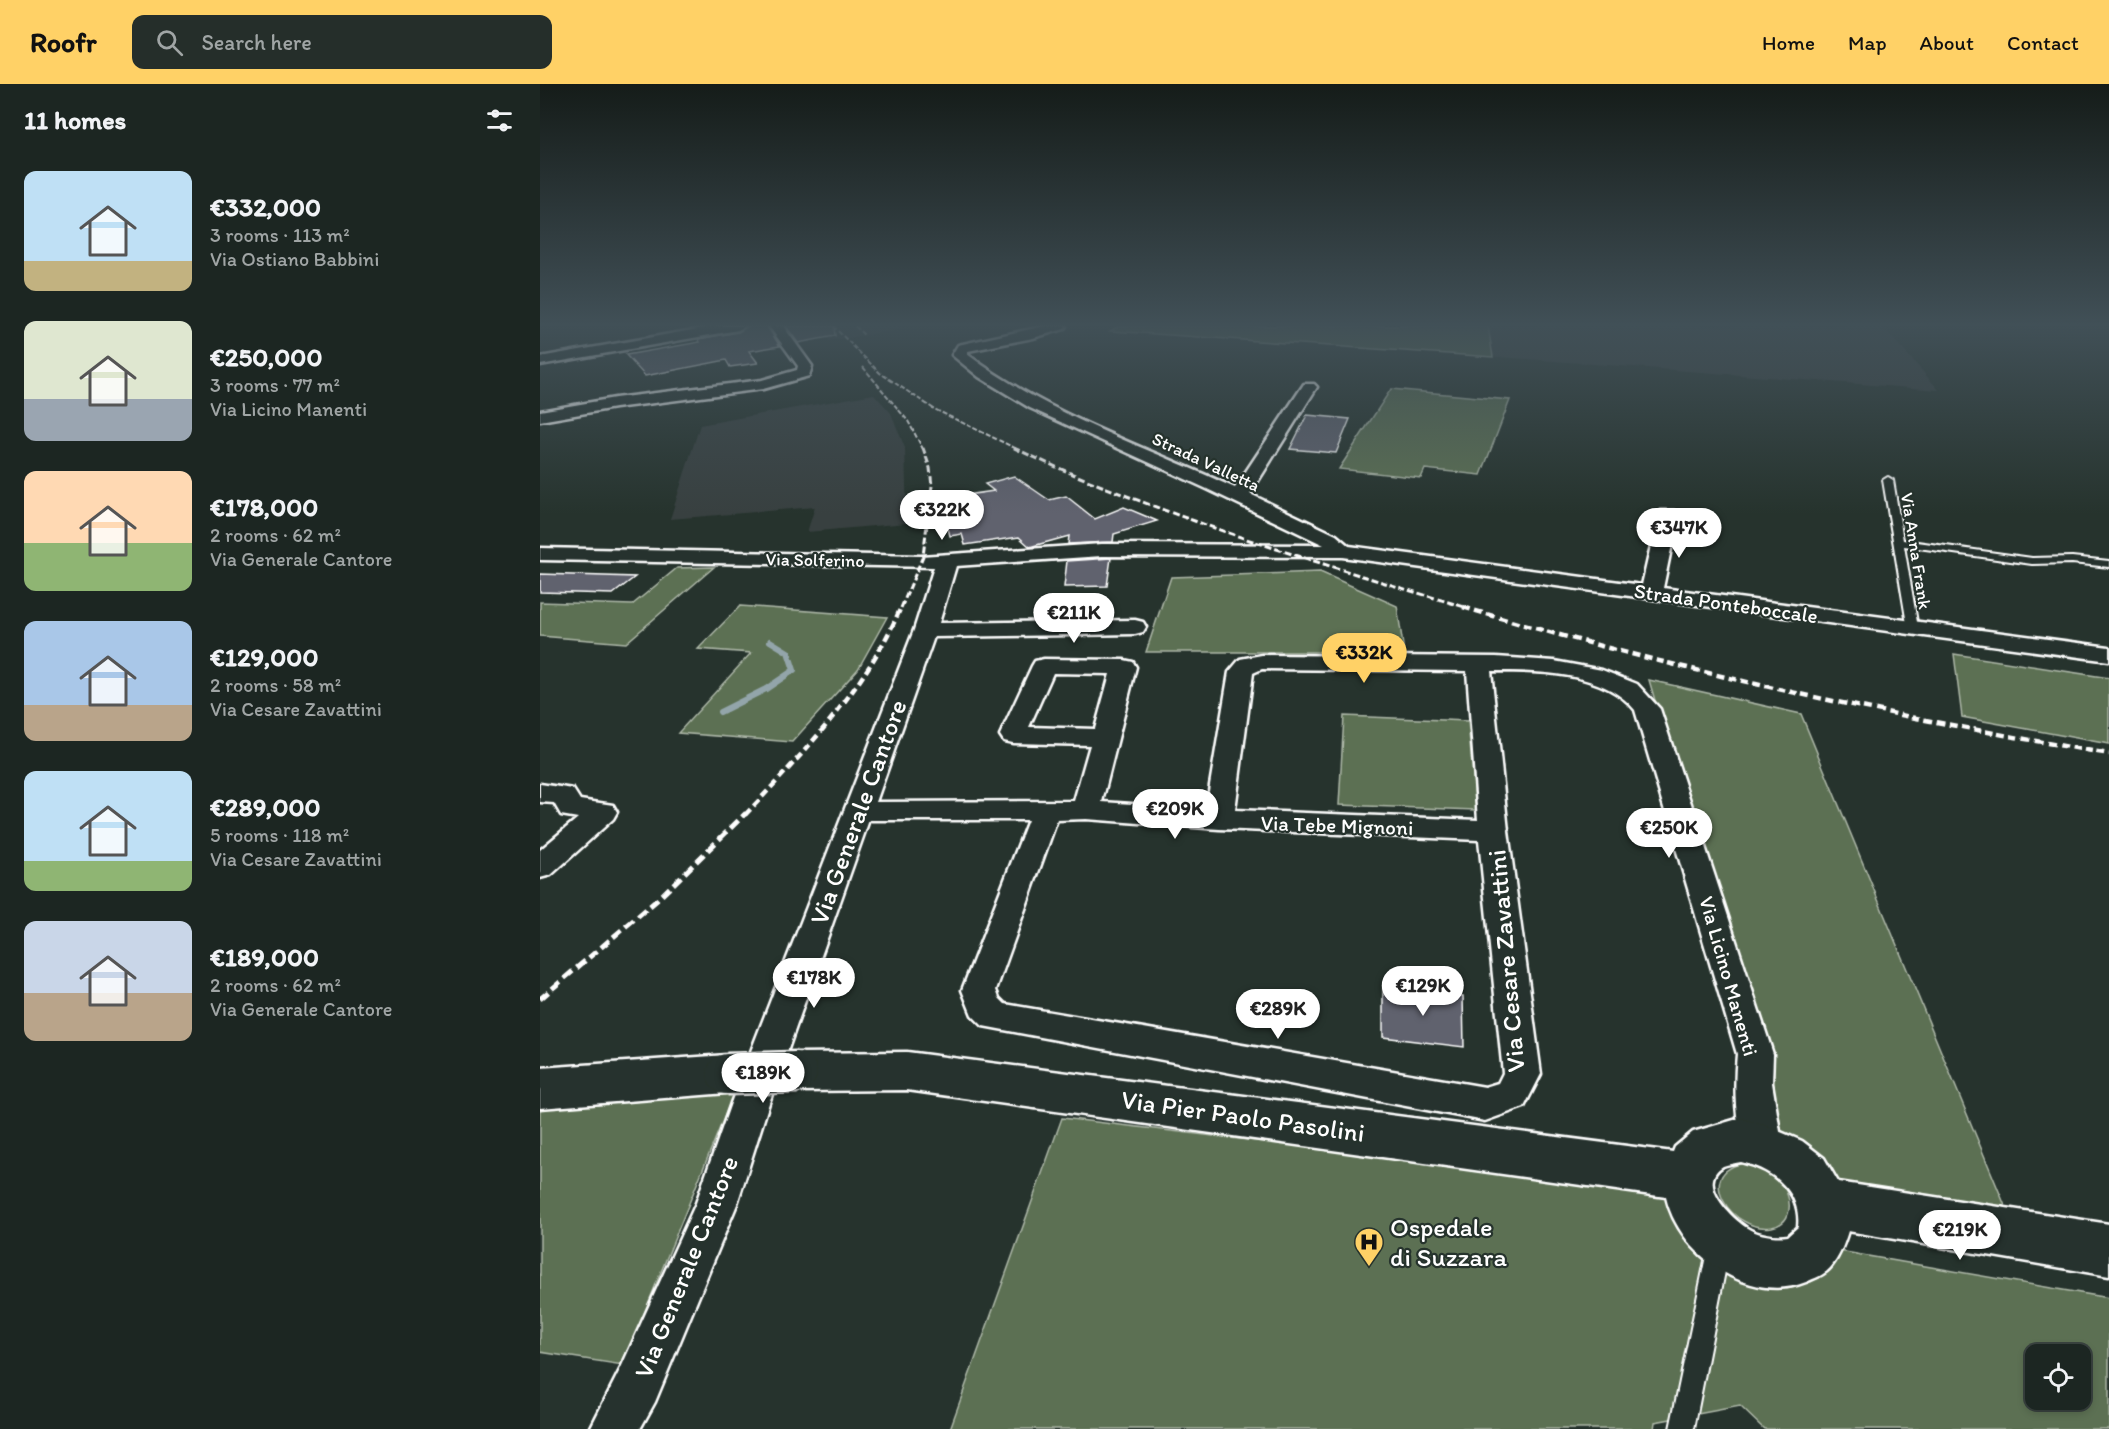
<!DOCTYPE html>
<meta charset="utf-8">
<style>
:root{--surface:#1c2622;--page:#252e2a;--text:#f1f3f6;--muted:#a0a5a5;--line:#3a4340;--accent:#ffd166}
body{margin:0;font-family:Itim,sans-serif;background:var(--page);color:var(--text);height:100vh;display:flex;flex-direction:column;font-size:22px;white-space:nowrap}
*{box-sizing:border-box;margin:0}
p{font-size:20px;color:var(--muted)}
.icon{flex:none;width:33px;height:33px;fill:none;stroke:currentColor;stroke-width:2;stroke-linecap:round;stroke-linejoin:round}
.map{position:relative;flex:1;overflow:hidden}
.drawer{display:flex;flex-direction:column;background:var(--surface);width:540px}
.drawer>*{flex:none}
.tools{position:absolute;left:1485px;top:1260px;display:grid;gap:12px}
.tools a{display:grid;place-items:center;width:66px;height:66px;border-radius:12px;background:var(--surface);box-shadow:0 3px 9px #0003,0 0 0 2px var(--line);font-size:30px}
.price{position:absolute;translate:-50% -51px;padding:0 14px;border-radius:21px;background:#fff;color:#222;font-size:20px;line-height:39px;filter:drop-shadow(0 2px 3px #0008)}
.price::after{content:'';position:absolute;left:50%;top:36px;width:18px;height:14px;margin-left:-9px;background:inherit;clip-path:polygon(0 0,100% 0,50% 100%)}
.price.active{background:var(--accent);color:#111}
ul{padding:0;list-style:none}
li{display:flex;align-items:center;gap:18px;height:150px;padding:0 24px}
li span{display:grid;place-items:center;flex:none;width:168px;height:120px;border-radius:12px;color:#555}
li>.icon{margin-inline-start:auto}
span .icon{width:72px;height:72px;fill:#fffc;stroke-width:1}
li b{font-size:26px}
h2{display:flex;justify-content:space-between;align-items:center;height:72px;padding:0 24px;font-size:26px}
header{display:flex;align-items:center;gap:36px;box-sizing:border-box;height:84px;padding:0 30px;background:var(--accent);color:#111}
header strong{font-size:28px}
nav{display:flex;gap:33px;margin-inline-start:auto;font-size:21px}
.search{width:420px;height:54px;background:var(--page);display:flex;align-items:center;gap:15px;box-sizing:border-box;padding:0 21px;border-radius:12px;color:var(--muted);font-size:22px}
main{display:flex;flex:1;min-height:0}
.map>svg:first-child{display:block}
</style>
<header>
<strong>Roofr</strong>
<div class="search"><svg class="icon" aria-label="search" viewBox="0 0 24 24"><circle cx="10" cy="10" r="6"/><path d="M15 15l6 6"/></svg>Search here</div>
<nav><a>Home</a><a>Map</a><a>About</a><a>Contact</a></nav>
</header>
<main>
<section class="drawer">
<h2>11 homes<svg class="icon" aria-label="filters" viewBox="0 0 24 24"><path d="M4 7h16M4 17h16"/><circle cx="9" cy="7" r="2"/><circle cx="15" cy="17" r="2"/></svg></h2>
<ul>
<li><span style="background:linear-gradient(#bfe0f5 75%,#c2b280 0)"><svg class="icon" aria-label="home" viewBox="0 0 24 24"><path d="M3 11l9-7 9 7M6 9v11h12V9"/></svg></span><div><b>€332,000</b><p>3 rooms · 113 m²</p><p>Via Ostiano Babbini</p></div></li>
<li><span style="background:linear-gradient(#dfe7d0 65%,#9aa5b1 0)"><svg class="icon" aria-label="home" viewBox="0 0 24 24"><path d="M3 11l9-7 9 7M6 9v11h12V9"/></svg></span><div><b>€250,000</b><p>3 rooms · 77 m²</p><p>Via Licino Manenti</p></div></li>
<li><span style="background:linear-gradient(#ffd9b3 60%,#8fb573 0)"><svg class="icon" aria-label="home" viewBox="0 0 24 24"><path d="M3 11l9-7 9 7M6 9v11h12V9"/></svg></span><div><b>€178,000</b><p>2 rooms · 62 m²</p><p>Via Generale Cantore</p></div></li>
<li><span style="background:linear-gradient(#a9c7e8 70%,#b9a48a 0)"><svg class="icon" aria-label="home" viewBox="0 0 24 24"><path d="M3 11l9-7 9 7M6 9v11h12V9"/></svg></span><div><b>€129,000</b><p>2 rooms · 58 m²</p><p>Via Cesare Zavattini</p></div></li>
<li><span style="background:linear-gradient(#bfe0f5 75%,#8fb573 0)"><svg class="icon" aria-label="home" viewBox="0 0 24 24"><path d="M3 11l9-7 9 7M6 9v11h12V9"/></svg></span><div><b>€289,000</b><p>5 rooms · 118 m²</p><p>Via Cesare Zavattini</p></div></li>
<li><span style="background:linear-gradient(#c9d6e8 60%,#b9a48a 0)"><svg class="icon" aria-label="home" viewBox="0 0 24 24"><path d="M3 11l9-7 9 7M6 9v11h12V9"/></svg></span><div><b>€189,000</b><p>2 rooms · 62 m²</p><p>Via Generale Cantore</p></div></li>
</ul>
</section>
<div class="map">
<svg width="1569" height="1345" viewBox="0 0 1569 1345">
<rect width="100%" height="100%" fill="#26332d"/>
<filter id="ink" filterUnits="userSpaceOnUse"><feTurbulence type="fractalNoise" baseFrequency=".0167" numOctaves="2"/><feDisplacementMap in="SourceGraphic" scale="12" xChannelSelector="R" yChannelSelector="G"/><feConvolveMatrix kernelMatrix="1 2 1 2 8 2 1 2 1" color-interpolation-filters="sRGB"/></filter>
<g filter="url(#ink)">
<path fill="#384140" d="M276 242H359L362 245 289 257Z
M942 242H1342L1399 306 946 272Z
M334 310 351 329 365 364 367 439 267 448 275 423 130 435 160 341Z"/>
<path fill="#5c7053" stroke="#aeb8a9" stroke-width="1.5" fill-rule="evenodd" d="M579 242H948L953 273 570 247Z
M851 305 970 316 941 391 885 385 881 394 799 385Z
M174 483 86 559 0 552V518L92 521 137 484Z
M780 488 857 522 864 568H606L631 493Z
M200 522 347 533 318 585 252 658 138 649 211 569 158 565Z
M1414 570 1569 594V660L1422 633Z
M1109 596 1261 630 1468 1129 1292 1141 1242 1049Z
M804 632 928 637 936 726 799 721Z
M169 1005 194 1009 83 1281 0 1268V1025Z
M522 1034 1140 1107 1202 1193 1247 1205 1279 1194 1293 1176V1166L1569 1214V1345H1224L1200 1322 1115 1338 1114 1345H410ZM1496 1270H1540V1316H1496Z
M1205 1079C1216 1081 1229 1086 1238 1095 1252 1109 1256 1138 1232 1143 1193 1150 1151 1088 1205 1079Z"/>
<g fill="none" stroke-linecap="round" stroke-linejoin="round">
<path stroke="#93a5aa" stroke-width="6" d="M180 628 226 605 254 586 248 568 230 557"/>
</g>
<path fill="#61626e" stroke="#fff" stroke-width="1.5" d="M207 242H227L240 262 209 267 218 279 190 283 186 276 105 292 86 271 160 258 158 255 198 248Z
M246 242H294L295 252 258 259Z
M767 331 810 335 796 369 750 365Z
M474 392 509 416 526 412 555 435 584 423 617 437 574 450 573 458 528 460 529 452 493 462 490 463 479 453 425 461 422 450 410 452 403 425 415 423 413 413 454 407 445 400Z
M571 474 567 502 524 503 527 477Z
M0 490 95 493 73 510 0 508Z
M843 903 923 912 924 963 843 953Z"/>
<g fill="none" stroke-linecap="round" stroke-linejoin="round">
<g stroke="#fff" stroke-width="4">
<path id="lane" d="M1348 393 1353 396 1363 456 1492 474 1532 473 1569 477V483L1532 479 1492 480 1364 462 1378 544 1372 547 1368 546 1343 396Z
M1178 1157 1186 1160 1189 1167 1154 1345H1130L1167 1167 1170 1160Z"/>
</g>
<g stroke="#fff" stroke-width="5">
<path id="street" d="M175 242H205L198 246 0 281V273Z
M229 242H243L272 282 269 292 223 305 75 324 0 337V327L75 314 222 296 257 286 258 282Z
M505 242H526L524 245 493 254 428 267 427 270C508 331 604 362 695 404L764 300H774L777 303 710 410 796 451 809 462 1102 501 1118 431 1121 427H1135L1138 431 1123 504 1569 563V577L802 473 562 472 416 482 399 539 595 536 603 538 606 543 603 548 595 550 394 553 336 718 534 717 550 661 473 659 464 657 460 651 492 582 495 577 504 575 584 576 593 578 596 583 562 718 666 725 689 588 700 575 722 571 956 573 1014 577 1062 586 1097 600 1120 625 1233 970 1232 999 1242 1060 1236 1073 1222 1078 1208 1073C1194 1042 1194 1003 1197 970L1095 626C1064 587 996 587 951 587L968 747 1001 990 984 1023 945 1037 443 942 432 931 422 906 488 736H329L229 1019 197 1120 115 1318 100 1345H50L81 1284 156 1119 191 1019 374 546 394 483 0 476V464L381 472 562 460 784 461 665 404 490 324 439 293 412 271 418 261ZM722 585 927 587 938 736 695 726 713 589ZM513 589 570 590 555 645 489 643ZM546 735 679 745 939 756 963 989 958 999 945 1003 465 920 459 914 456 906 517 736Z
M0 700 33 705 40 716 73 721 77 728 73 735 11 791 0 794V766L38 734 21 731 14 719 0 718Z"/>
</g>
<g stroke="#fff" stroke-width="5">
<path id="secondary" d="M367 968 1133 1068 1135 1063 1153 1048 1201 1034 1224 1041 1262 1057 1284 1074 1298 1098 1569 1140V1192L1308 1147C1304 1160 1299 1174 1290 1184 1284 1191 1275 1194 1266 1198 1209 1221 1139 1170 1126 1113L367 1006 257 1007 241 1002 234 988 241 974 257 969ZM1201 1078C1232 1085 1262 1107 1258 1143L1248 1152C1235 1154 1218 1151 1207 1144 1191 1134 1155 1099 1183 1082 1188 1080 1196 1079 1201 1078Z
M187 971 203 976 210 990 203 1004 187 1009 0 1024V984Z"/>
</g>
<use href="#lane" fill="#26332d" fill-rule="evenodd"/>
<use href="#street" fill="#26332d" fill-rule="evenodd"/>
<use href="#secondary" fill="#26332d" fill-rule="evenodd"/>
<path stroke="#fff" stroke-width="2" stroke-dasharray="5 2" stroke-linecap="butt" d="M293 242 340 289 394 325 477 365
M315 242 324 251
M323 283 368 337 383 365"/>
<path stroke="#fff" stroke-width="3" stroke-dasharray="7 3" stroke-linecap="butt" d="M474 364C620 432 775 478 928 524
M361 524 383 472 392 402 390 384 383 364"/>
<path stroke="#fff" stroke-width="4.5" stroke-dasharray="8 4.5" stroke-linecap="butt" d="M923 523C1134 587 1352 632 1569 670
M205 731C263 670 328 601 361 523"/>
<path stroke="#fff" stroke-width="5" stroke-dasharray="11 5" stroke-linecap="butt" d="M0 915 117 816 206 729"/>
<g stroke="#fff" stroke-width="45" stroke-linecap="butt">
<path id="secondary-bridge" d="M187 990 257 988"/>
</g>
<use href="#secondary-bridge" stroke="#26332d" stroke-width="40"/>
</g>
</g>
<linearGradient id="sky" x2="0" y2="1"><stop stop-color="#151c19"/><stop offset="0.56" stop-color="#415057"/><stop offset="1" stop-color="#415057" stop-opacity="0"/></linearGradient>
<rect width="1569" height="430" fill="url(#sky)"/>
<defs>
<g id="hospital-pin" transform="scale(1.5)"><path d="M0 17L-7.5 6A9.5 9.5 0 1 1 7.5 6Z" fill="#ffd166" stroke="#26332d"/><path d="M-5-5h3v3.5h4V-5h3V5h-3V1.5h-4V5h-3Z" fill="#111"/></g>
</defs>
<g fill-rule="evenodd">
<use href="#hospital-pin" x="829" y="1158"/>
</g>
<g text-anchor="middle" dominant-baseline="central" stroke-width="4.5" stroke-linejoin="round" paint-order="stroke">
<g font-size="18" fill="#fff" stroke="#26332d">
<text transform="translate(666 378) rotate(25)">Strada Valletta</text>
<text transform="translate(1376 467) rotate(81)">Via Anna Frank</text>
<text transform="translate(275 476) rotate(1)">Via Solferino</text>
</g>
<g font-size="21" fill="#fff" stroke="#26332d">
<text transform="translate(1186 519) rotate(8)">Strada Ponteboccale</text>
<text transform="translate(797 741) rotate(2)">Via Tebe Mignoni</text>
<text transform="translate(1189 892) rotate(74)">Via Licino Manenti</text>
</g>
<g font-size="26" fill="#fff" stroke="#26332d">
<text transform="translate(318 728) rotate(-70)">Via Generale Cantore</text>
<text transform="translate(966 877) rotate(-95)">Via Cesare Zavattini</text>
<text transform="translate(703 1032) rotate(8)">Via Pier Paolo Pasolini</text>
<text transform="translate(146 1183) rotate(-68)">Via Generale Cantore</text>
</g>
<g font-size="26" fill="#fff" stroke="#26332d" text-anchor="start">
<text x="850" y="1143">Ospedale<tspan x="850" dy="30">di Suzzara</tspan></text>
</g>
</g>
</svg>
<div class="tools">
<a><svg class="icon" aria-label="locate" viewBox="0 0 24 24"><circle cx="12" cy="12" r="6"/><path d="M12 2v4M12 18v4M2 12h4M18 12h4"/></svg></a>
</div>
<b class="price" style="left:402px;top:457px">€322K</b>
<b class="price" style="left:1139px;top:475px">€347K</b>
<b class="price" style="left:534px;top:560px">€211K</b>
<b class="price active" style="left:824px;top:600px">€332K</b>
<b class="price" style="left:635px;top:756px">€209K</b>
<b class="price" style="left:1129px;top:775px">€250K</b>
<b class="price" style="left:274px;top:925px">€178K</b>
<b class="price" style="left:883px;top:933px">€129K</b>
<b class="price" style="left:738px;top:956px">€289K</b>
<b class="price" style="left:223px;top:1020px">€189K</b>
<b class="price" style="left:1420px;top:1177px">€219K</b>
</div>
</main>
